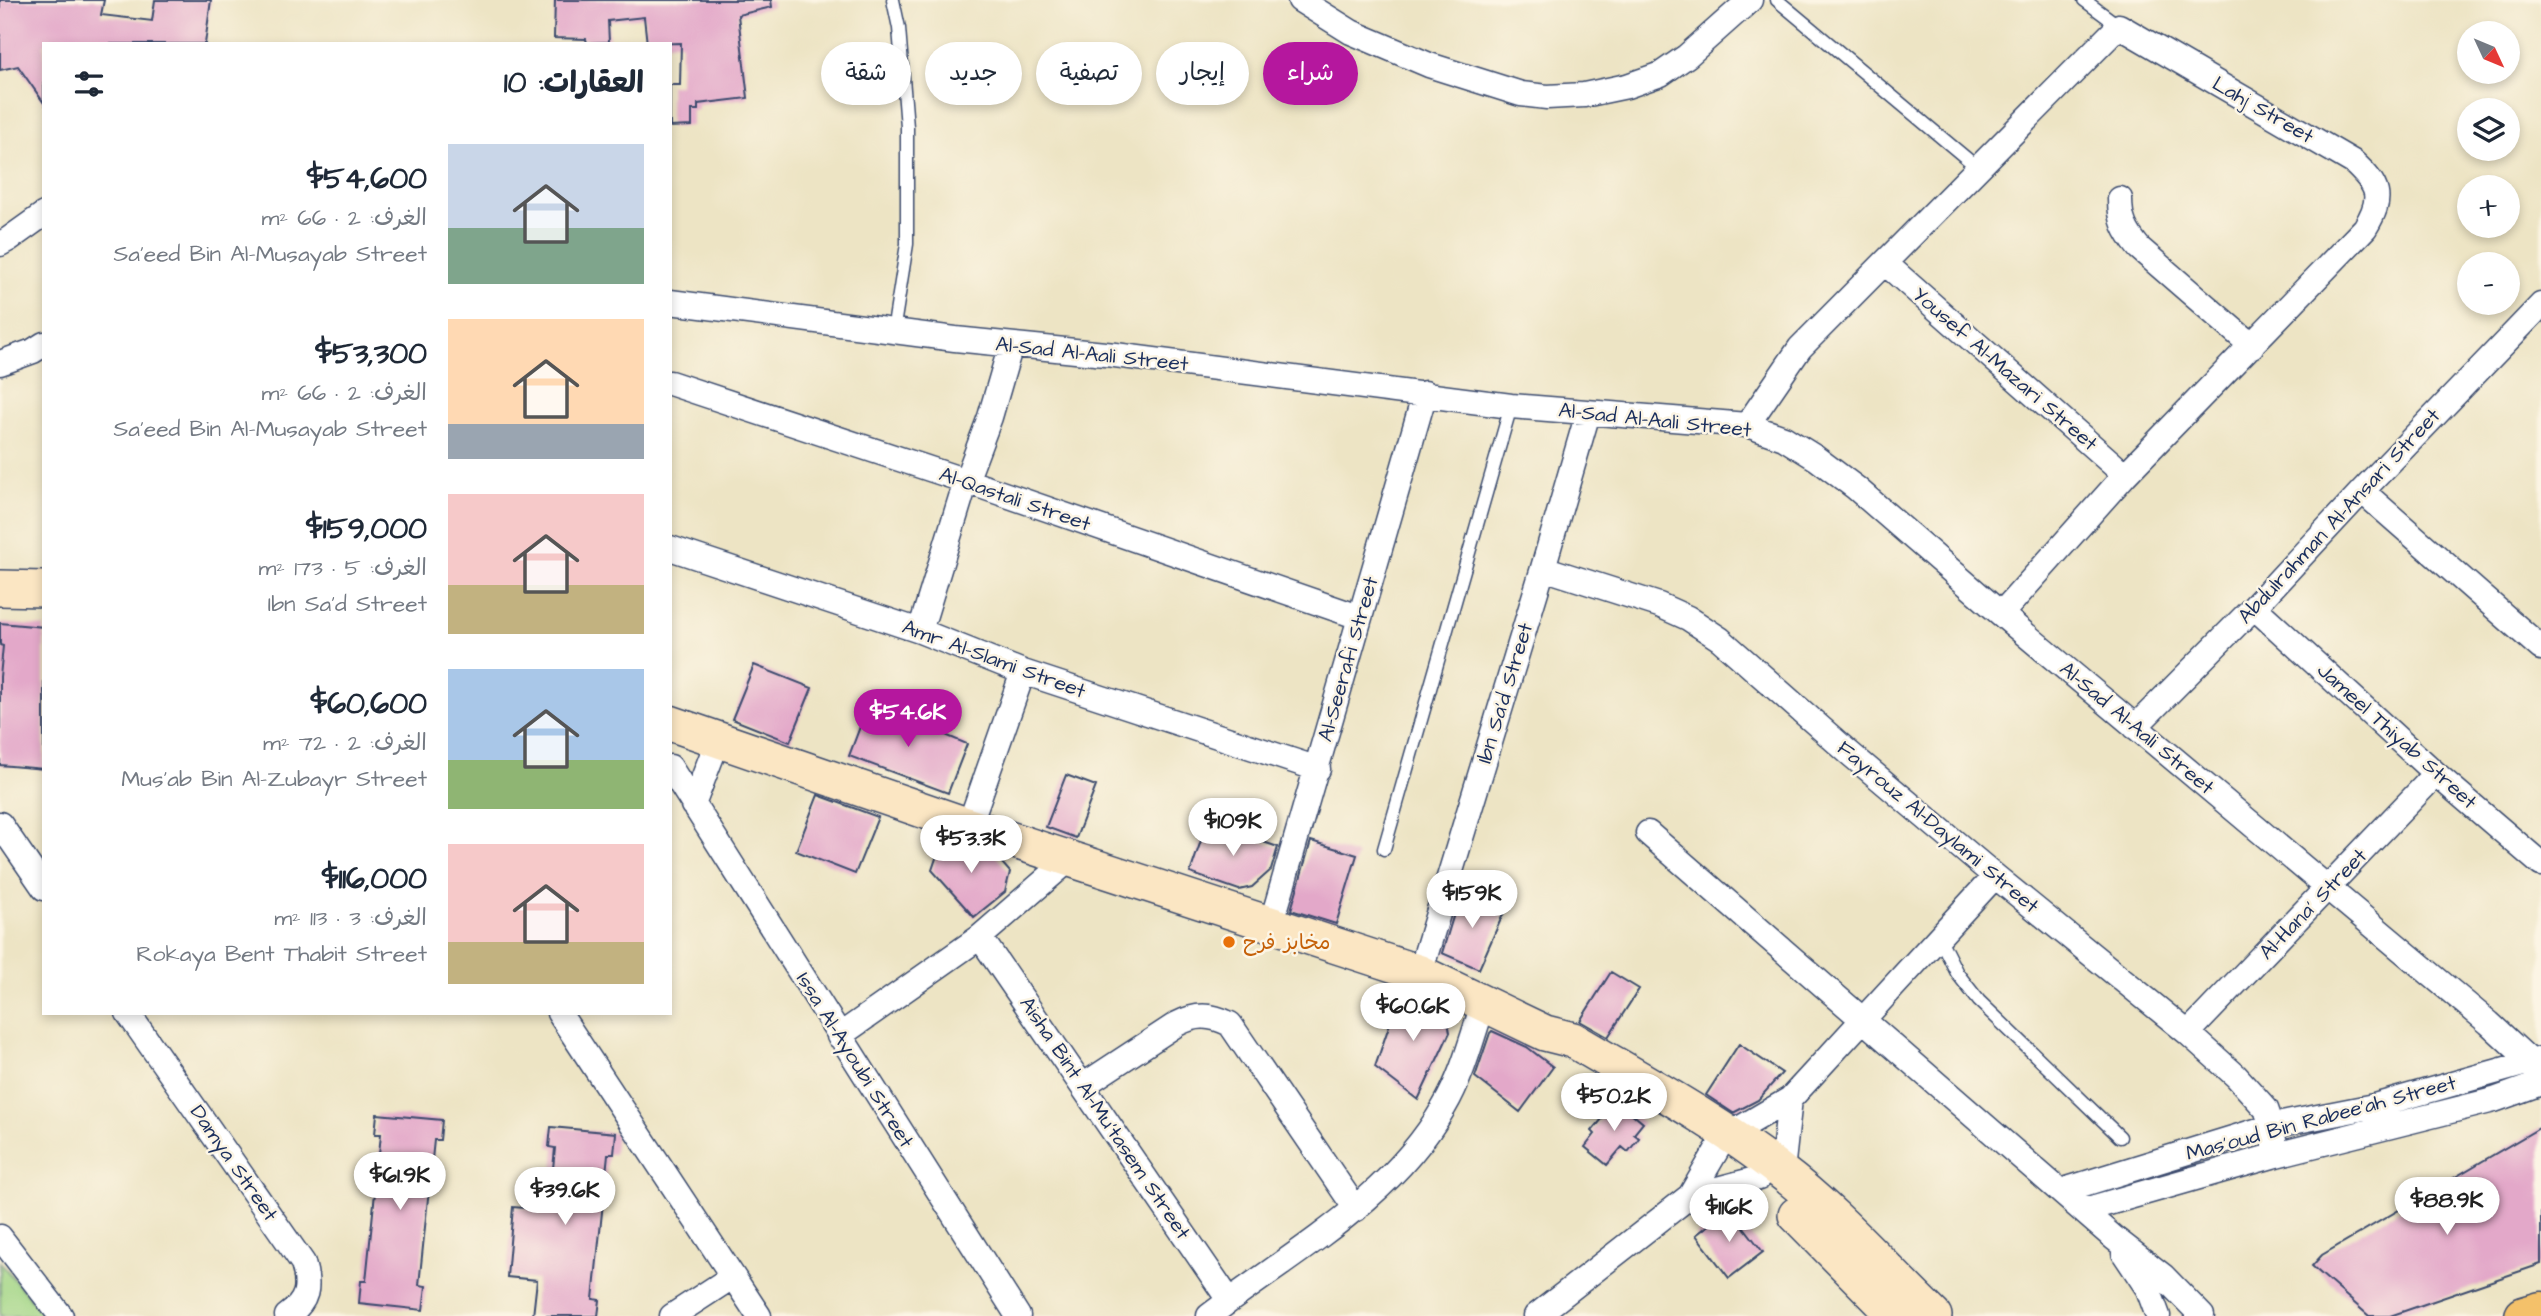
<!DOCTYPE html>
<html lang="ar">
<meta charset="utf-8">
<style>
:root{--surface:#fff;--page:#f6f6f7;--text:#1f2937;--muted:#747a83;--accent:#b5179e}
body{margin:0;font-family:"Architects Daughter","Playpen Sans Arabic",sans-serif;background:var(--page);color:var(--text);direction:rtl;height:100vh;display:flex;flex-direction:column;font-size:26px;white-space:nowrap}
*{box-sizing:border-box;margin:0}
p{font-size:23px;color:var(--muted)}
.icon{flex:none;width:38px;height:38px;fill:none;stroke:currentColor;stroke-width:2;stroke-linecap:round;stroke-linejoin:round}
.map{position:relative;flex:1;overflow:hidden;direction:ltr}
.drawer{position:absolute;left:42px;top:42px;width:630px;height:973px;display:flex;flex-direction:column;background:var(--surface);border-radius:0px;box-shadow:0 4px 10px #0003;direction:rtl}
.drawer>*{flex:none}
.guide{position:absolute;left:693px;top:42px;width:665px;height:63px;direction:rtl;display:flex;gap:14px}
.needle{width:46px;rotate:134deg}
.controls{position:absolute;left:2457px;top:21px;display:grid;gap:14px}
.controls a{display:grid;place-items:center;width:63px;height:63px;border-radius:50%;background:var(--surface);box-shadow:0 4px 10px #0003;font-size:35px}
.price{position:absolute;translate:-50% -60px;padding:0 16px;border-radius:24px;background:#fff;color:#222;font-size:23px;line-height:46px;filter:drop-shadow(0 2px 4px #0008)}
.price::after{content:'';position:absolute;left:50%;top:42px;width:21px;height:16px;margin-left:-10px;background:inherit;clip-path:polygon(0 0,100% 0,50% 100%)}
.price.current{background:var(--accent);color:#fff}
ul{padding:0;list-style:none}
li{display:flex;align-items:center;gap:21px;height:175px;padding:0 28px}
li span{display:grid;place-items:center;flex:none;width:196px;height:140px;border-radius:0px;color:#555}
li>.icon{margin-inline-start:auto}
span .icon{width:84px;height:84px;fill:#fffc;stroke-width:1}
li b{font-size:30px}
h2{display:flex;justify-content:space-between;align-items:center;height:84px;padding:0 28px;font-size:30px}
.chip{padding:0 24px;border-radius:32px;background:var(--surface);box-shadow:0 4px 10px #0003;font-size:24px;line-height:63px}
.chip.current{background:var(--accent);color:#fff}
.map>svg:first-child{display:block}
</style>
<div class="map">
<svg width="2541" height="1316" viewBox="0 0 2541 1316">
<rect width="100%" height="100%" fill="#fcf5e5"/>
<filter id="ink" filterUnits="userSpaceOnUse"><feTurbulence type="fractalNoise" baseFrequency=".0143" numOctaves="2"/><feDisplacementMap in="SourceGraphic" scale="14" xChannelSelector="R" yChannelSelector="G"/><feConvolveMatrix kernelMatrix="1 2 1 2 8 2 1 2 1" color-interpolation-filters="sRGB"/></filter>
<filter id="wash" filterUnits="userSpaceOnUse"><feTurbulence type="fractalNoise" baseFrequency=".00686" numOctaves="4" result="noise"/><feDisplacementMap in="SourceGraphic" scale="28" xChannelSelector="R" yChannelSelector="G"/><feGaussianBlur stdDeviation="1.57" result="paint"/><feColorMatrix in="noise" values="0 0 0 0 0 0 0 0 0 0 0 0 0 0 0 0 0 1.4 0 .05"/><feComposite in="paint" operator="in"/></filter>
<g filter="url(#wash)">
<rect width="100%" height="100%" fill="#ede4c4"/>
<path fill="#a1d585" stroke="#5e8272" stroke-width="2" d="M0 1262 45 1316H0Z"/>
<g id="blocks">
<path fill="#e3a8c9" d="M0 0H104L101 15 152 21 155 0H211L205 44H44V103L18 66 0 70Z
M555 0H771L772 7 738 15 748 98 698 104V110H692V126L670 127V85H680L681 43 647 44 644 17 608 21 609 42 587 43 586 39 554 38Z
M0 623 44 627V769L0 765V677L3 646 0 645Z
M754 665 812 688 790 742 732 719Z
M869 703 967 744 948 793 849 756Z
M1066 775 1096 786 1076 838 1046 827Z
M818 795 878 817 855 874 796 851Z
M1207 823 1278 847 1271 870 1252 887 1239 890 1190 873Z
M943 838 996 856 1010 872 1005 892 974 917 932 870Z
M1311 841 1357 855 1336 924 1291 910Z
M1461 891 1505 910 1479 969 1442 953Z
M1611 972 1639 989 1608 1037 1580 1021Z
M1401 991 1431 1002 1447 1017 1450 1032 1418 1100 1375 1067Z
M1492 1031 1527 1047 1553 1067 1520 1112 1475 1077 1490 1033Z
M1739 1044 1782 1073 1758 1100 1733 1113 1706 1095Z
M1617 1101 1643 1123 1634 1134 1639 1138 1628 1152 1622 1147 1607 1165 1585 1147 1595 1134 1592 1131Z
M377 1114 442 1120 440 1140H434L419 1285 426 1286 423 1310 359 1303 361 1281H366L381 1134H375Z
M551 1127 616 1133 614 1154H608L593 1299 600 1300 598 1316H533L537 1280 507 1277 513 1207 549 1210 555 1148 549 1147Z
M2541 1127V1264L2390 1316H2369L2312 1266 2322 1255Z
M1730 1209 1763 1252 1729 1278 1696 1235Z"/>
</g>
</g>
<g filter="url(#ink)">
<use href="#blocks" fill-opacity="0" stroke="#3a4a6d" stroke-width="2"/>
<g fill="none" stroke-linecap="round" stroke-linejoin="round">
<g stroke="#3a4a6d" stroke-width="15">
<path id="lane" d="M893 0 899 28 907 127V244L893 332
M1777 0 1978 168
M2084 0 2119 26
M1384 849 1511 406
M1939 937 1957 973 1979 1001 2120 1137"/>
</g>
<g stroke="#3a4a6d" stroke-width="27">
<path id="street" d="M1300 0 1351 32 1429 65 1521 94 1547 97 1584 95 1627 86 1661 74 1687 56 1750 0
M2120 199C2120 220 2125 231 2139 248L2252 346
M0 244 9 239 44 214
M1886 264 2125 475
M670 302 955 339 1115 355 1511 406 1747 425 1784 438 1816 458 1856 488 2001 614 2489 1023 2541 1071
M0 363 33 351 44 344
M670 383 966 481 1359 617
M1747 425 1800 348 2119 26 2353 162C2379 186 2384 197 2365 228L2125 475 2001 614
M2362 491 2541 648
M670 548 920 631 1023 672 1318 769
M1543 568 1659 605 1688 618 1720 639 1848 752 1995 876 2188 1033 2236 1076 2266 1109 2272 1126 2276 1155
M2254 607 2436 774 2541 864
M920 631 966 481 990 417 1011 345
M2135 727 2254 607 2362 491 2541 305
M670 767 1018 1316
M693 805 718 740
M0 824 44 888
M969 826 1023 672
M1648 833 2114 1238 2163 1276 2202 1316
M1271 925 1425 393
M980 937 1229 1300
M1420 973 1543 568 1588 413
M128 1013 303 1263C310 1287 308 1301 287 1316
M559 1013 759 1316
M2188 1033 2436 774
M839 1036 980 937 1071 858
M1084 1085 1177 1024C1196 1014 1210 1014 1230 1024L1356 1209
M1730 1134 1790 1099 1995 876
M1782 1171 1790 1099
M2061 1191 2272 1126 2374 1106 2541 1059
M1690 1196 1759 1178
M2084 1210 2276 1155 2494 1100 2541 1083
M0 1237 61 1316
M2124 1253 2148 1289 2158 1316
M672 1316 732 1277
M1209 1316C1291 1253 1391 1200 1444 1107 1463 1075 1472 1037 1484 1002
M1536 1316 1690 1196 1718 1148"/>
</g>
<g stroke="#3a4a6d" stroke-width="38">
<path id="secondary" d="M0 588 44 589
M670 723 969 826 1420 973 1545 1033 1573 1040C1642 1081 1715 1120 1779 1170 1835 1212 1883 1267 1934 1316
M1796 1215 1896 1316"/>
</g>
<g stroke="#3a4a6d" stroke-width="41">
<path id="highway" d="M2524 1316 2541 1311"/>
</g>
<use href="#lane" stroke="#fff" stroke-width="12"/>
<use href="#street" stroke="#fff" stroke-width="24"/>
<use href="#secondary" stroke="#fbe6c3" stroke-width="35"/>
<use href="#highway" stroke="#f4c16a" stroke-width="38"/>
</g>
</g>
<circle fill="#e8710a" stroke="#fcf5e5" stroke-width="2.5" cx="1229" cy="942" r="7"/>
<g text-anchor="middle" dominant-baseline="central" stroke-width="5" stroke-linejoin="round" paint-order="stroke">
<g font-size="21" fill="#1b2f5e" stroke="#fcf5e5">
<text transform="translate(2263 110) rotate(30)">Lahj Street</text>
<text transform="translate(1092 354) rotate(6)">Al-Sad Al-Aali Street</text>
<text transform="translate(2005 369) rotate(41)">Yousef Al-Mazari Street</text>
<text transform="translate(1655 420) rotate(6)">Al-Sad Al-Aali Street</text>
<text transform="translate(1015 499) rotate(19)">Al-Qastali Street</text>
<text transform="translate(2339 516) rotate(-47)">Abdulrahman Al-Ansari Street</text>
<text transform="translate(994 659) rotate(20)">Amr Al-Slami Street</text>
<text transform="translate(1348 659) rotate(-74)">Al-Seerafi Street</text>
<text transform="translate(1505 693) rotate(-73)">Ibn Sa'd Street</text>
<text transform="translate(2137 728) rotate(40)">Al-Sad Al-Aali Street</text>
<text transform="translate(2397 736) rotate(42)">Jameel Thiyab Street</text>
<text transform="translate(1938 827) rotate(40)">Fayrouz Al-Daylami Street</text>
<text transform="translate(2313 904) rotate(-46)">Al-Hana' Street</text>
<text transform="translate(855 1060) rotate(58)">Issa Al-Ayoubi Street</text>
<text transform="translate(1105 1118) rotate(56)">Aisha Bint Al-Mu'tasem Street</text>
<text transform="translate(2321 1118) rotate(-15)">Mas'oud Bin Rabee'ah Street</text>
<text transform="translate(234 1163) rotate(55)">Damya Street</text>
</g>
<g font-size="21" fill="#c56008" stroke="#fcf5e5" text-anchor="start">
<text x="1243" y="942">مخابز فرح</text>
</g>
</g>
</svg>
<div class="controls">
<a><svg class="needle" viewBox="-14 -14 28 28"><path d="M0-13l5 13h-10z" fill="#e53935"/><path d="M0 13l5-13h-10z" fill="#747a83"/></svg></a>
<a><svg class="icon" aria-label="layers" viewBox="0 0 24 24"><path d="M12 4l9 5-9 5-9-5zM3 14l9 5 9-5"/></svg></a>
<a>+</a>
<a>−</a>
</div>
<b class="price current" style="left:908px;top:749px">$54.6K</b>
<b class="price" style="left:1233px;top:858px">$109K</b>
<b class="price" style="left:971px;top:875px">$53.3K</b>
<b class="price" style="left:1472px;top:930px">$159K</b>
<b class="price" style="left:1413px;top:1043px">$60.6K</b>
<b class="price" style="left:1614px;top:1133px">$50.2K</b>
<b class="price" style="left:400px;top:1212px">$61.9K</b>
<b class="price" style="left:565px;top:1227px">$39.6K</b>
<b class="price" style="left:2447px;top:1237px">$88.9K</b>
<b class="price" style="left:1729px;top:1244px">$116K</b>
<div class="guide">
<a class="chip current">شراء</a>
<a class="chip">إيجار</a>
<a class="chip">تصفية</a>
<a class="chip">جديد</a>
<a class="chip">شقة</a>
</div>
<section class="drawer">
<h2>العقارات: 10<svg class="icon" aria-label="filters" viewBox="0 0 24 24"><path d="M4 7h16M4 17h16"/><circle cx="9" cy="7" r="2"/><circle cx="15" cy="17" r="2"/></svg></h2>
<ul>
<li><span style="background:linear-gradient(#c9d6e8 60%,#7fa58c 0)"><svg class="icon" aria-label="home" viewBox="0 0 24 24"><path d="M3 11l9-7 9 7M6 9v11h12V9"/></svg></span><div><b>$54,600</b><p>الغرف: 2 · 66 m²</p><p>Sa'eed Bin Al-Musayab Street</p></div></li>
<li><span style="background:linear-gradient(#ffd9b3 75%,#9aa5b1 0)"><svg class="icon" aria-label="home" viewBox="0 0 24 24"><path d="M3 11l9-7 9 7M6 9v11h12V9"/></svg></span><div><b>$53,300</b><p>الغرف: 2 · 66 m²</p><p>Sa'eed Bin Al-Musayab Street</p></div></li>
<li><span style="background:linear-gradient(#f6c9c9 65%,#c2b280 0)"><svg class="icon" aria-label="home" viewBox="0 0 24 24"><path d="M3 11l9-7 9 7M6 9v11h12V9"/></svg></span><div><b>$159,000</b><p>الغرف: 5 · 173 m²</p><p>Ibn Sa'd Street</p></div></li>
<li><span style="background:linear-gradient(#a9c7e8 65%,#8fb573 0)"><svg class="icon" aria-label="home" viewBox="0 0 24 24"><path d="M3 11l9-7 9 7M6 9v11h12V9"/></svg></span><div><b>$60,600</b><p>الغرف: 2 · 72 m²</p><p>Mus'ab Bin Al-Zubayr Street</p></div></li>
<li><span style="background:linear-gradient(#f6c9c9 70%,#c2b280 0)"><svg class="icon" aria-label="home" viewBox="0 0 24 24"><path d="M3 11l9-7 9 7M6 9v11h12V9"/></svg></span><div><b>$116,000</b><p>الغرف: 3 · 113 m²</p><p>Rokaya Bent Thabit Street</p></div></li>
</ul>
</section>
</div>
